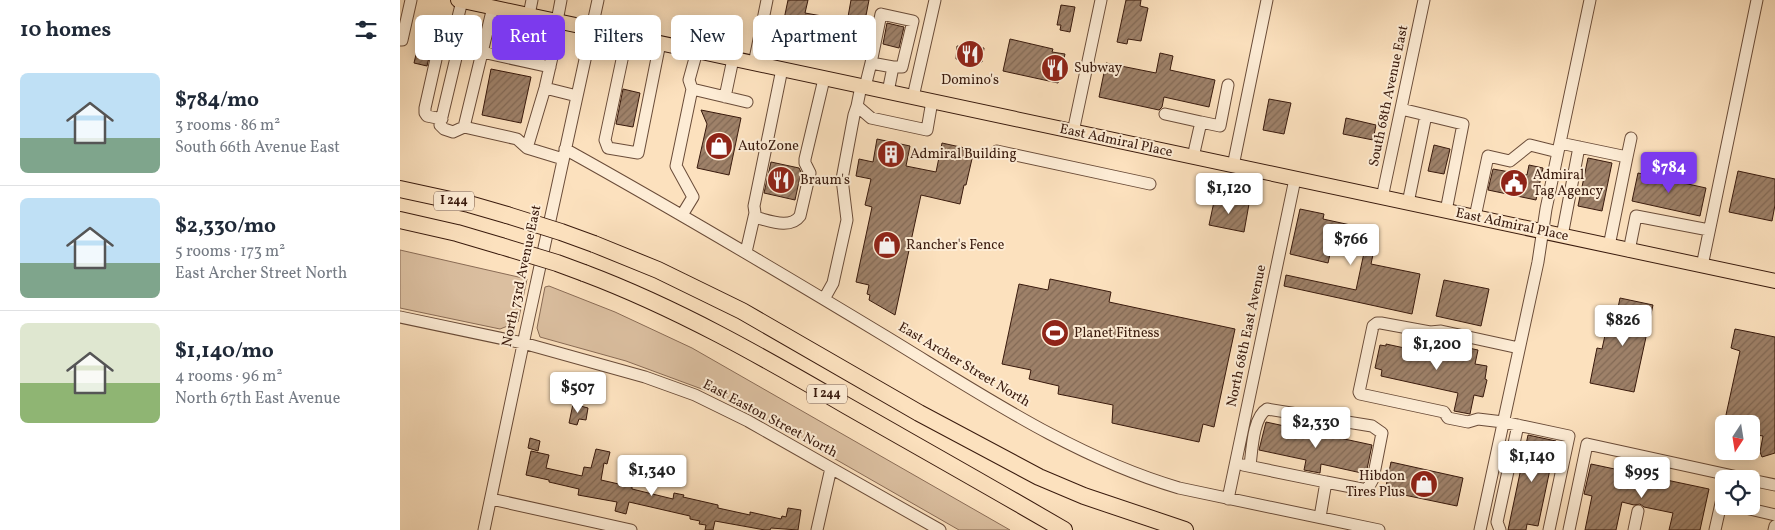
<!DOCTYPE html>
<meta charset="utf-8">
<style>
:root{--surface:#fff;--page:#f6f6f7;--text:#1f2937;--muted:#747a83;--line:#e0e1e3;--accent:#7c3aed}
body{margin:0;font-family:Vollkorn,serif;background:var(--page);color:var(--text);height:100vh;display:flex;flex-direction:column;font-size:19px;white-space:nowrap}
*{box-sizing:border-box;margin:0}
p{font-size:16px;color:var(--muted)}
.icon{flex:none;width:28px;height:28px;fill:none;stroke:currentColor;stroke-width:2;stroke-linecap:round;stroke-linejoin:round}
.map{position:relative;flex:1;overflow:hidden}
.sheet{display:flex;flex-direction:column;background:var(--surface);width:400px}
.sheet>*{flex:none}
.banner{position:absolute;left:15px;top:15px;width:475px;height:45px;display:flex;gap:10px}
.needle{width:32px;rotate:192deg}
.buttons{position:absolute;left:1315px;top:415px;display:grid;gap:10px}
.buttons a{display:grid;place-items:center;width:45px;height:45px;border-radius:8px;background:var(--surface);box-shadow:0 2px 12px #0003;font-size:25px}
.price{position:absolute;translate:-50% -42px;padding:0 11px;border-radius:5px;background:#fff;color:#222;font-size:16px;line-height:32px;filter:drop-shadow(0 1px 2px #0008)}
.price::after{content:'';position:absolute;left:50%;top:30px;width:15px;height:11px;margin-left:-8px;background:inherit;clip-path:polygon(0 0,100% 0,50% 100%)}
.price.selected{background:var(--accent);color:#fff}
ul{padding:0;list-style:none}
li{display:flex;align-items:center;gap:15px;height:125px;padding:0 20px}
li+li{border-top:1px solid var(--line)}
li span{display:grid;place-items:center;flex:none;width:140px;height:100px;border-radius:8px;color:#555}
li>.icon{margin-inline-start:auto}
span .icon{width:60px;height:60px;fill:#fffc;stroke-width:1}
li b{font-size:21px}
h2{display:flex;justify-content:space-between;align-items:center;height:60px;padding:0 20px;font-size:21px}
.chip{padding:0 18px;border-radius:8px;background:var(--surface);box-shadow:0 2px 12px #0003;font-size:18px;line-height:45px}
.chip.selected{background:var(--accent);color:#fff}
main{display:flex;flex:1;min-height:0}
.map>svg:first-child{display:block}
</style>
<main>
<section class="sheet">
<h2>10 homes<svg class="icon" aria-label="filters" viewBox="0 0 24 24"><path d="M4 7h16M4 17h16"/><circle cx="9" cy="7" r="2"/><circle cx="15" cy="17" r="2"/></svg></h2>
<ul>
<li><span style="background:linear-gradient(#bfe0f5 65%,#7fa58c 0)"><svg class="icon" aria-label="home" viewBox="0 0 24 24"><path d="M3 11l9-7 9 7M6 9v11h12V9"/></svg></span><div><b>$784/mo</b><p>3 rooms · 86 m²</p><p>South 66th Avenue East</p></div></li>
<li><span style="background:linear-gradient(#bfe0f5 65%,#7fa58c 0)"><svg class="icon" aria-label="home" viewBox="0 0 24 24"><path d="M3 11l9-7 9 7M6 9v11h12V9"/></svg></span><div><b>$2,330/mo</b><p>5 rooms · 173 m²</p><p>East Archer Street North</p></div></li>
<li><span style="background:linear-gradient(#dfe7d0 60%,#8fb573 0)"><svg class="icon" aria-label="home" viewBox="0 0 24 24"><path d="M3 11l9-7 9 7M6 9v11h12V9"/></svg></span><div><b>$1,140/mo</b><p>4 rooms · 96 m²</p><p>North 67th East Avenue</p></div></li>
</ul>
</section>
<div class="map">
<svg width="1375" height="530" viewBox="0 0 1375 530">
<defs>
<pattern id="building-hatch" width="6" height="6" patternUnits="userSpaceOnUse" patternTransform="scale(1.25)"><rect width="6" height="6" fill="#9e8169"/><path d="M-1 1l2-2M0 6l6-6M5 7l2-2" fill="none" stroke="#826955"/></pattern>
</defs>
<rect width="100%" height="100%" fill="#fce1be"/>
<filter id="stains"><feTurbulence type="fractalNoise" baseFrequency=".004" numOctaves="4"/><feColorMatrix values="0 0 0 0 .2 0 0 0 0 .09 0 0 0 0 .02 0 0 0 .5 -.17"/></filter>
<radialGradient id="worn" r=".72"><stop offset=".6" stop-color="#630" stop-opacity="0"/><stop offset="1" stop-color="#630" stop-opacity=".3"/></radialGradient>
<path fill="#dbbfa0" stroke="#8a6c56" d="M0 250 127 279 118 322 100 329 0 308Z
M149 286 215 312 292 348 610 530H559L367 420 318 395 226 361 140 337 137 328 145 287Z"/>
<path fill="url(#building-hatch)" stroke="#391a0d" d="M388 0H408L405 13 422 16 419 32 383 24Z
M451 0H469L463 31 446 28Z
M726 0H741L740 6 748 8 741 41 728 39 727 44 717 42Z
M661 5 675 7 670 32 660 30 661 25H657Z
M487 23 504 27 499 48 483 44Z
M21 33 34 36 27 66 14 63Z
M610 39 653 49 652 52 665 54 658 83 603 71Z
M557 46 584 48 582 62 556 59Z
M760 53 773 56 770 70 815 80 809 107 764 97 762 107 759 110 699 97 706 63 756 73Z
M91 69 131 77 121 123 82 115Z
M223 89 240 93 233 127 216 124Z
M869 99 891 103 884 134 863 130Z
M301 110 341 118 329 175 297 168 307 124Z
M946 118 976 125 973 140 943 134Z
M477 139 510 146 506 166 536 172 542 143 574 150 566 185H564L560 204 521 195 495 315 469 300 470 295 467 294 469 285 456 282 472 207 465 205 471 179 456 176 459 159 473 162Z
M1034 145 1050 149 1044 174 1028 171Z
M1188 158 1212 163 1202 211 1178 206Z
M371 162 399 168 401 172 395 200 364 193Z
M1129 165 1143 168 1136 200 1088 190 1093 169 1127 175Z
M1338 171 1375 179V205L1372 221 1329 212Z
M1238 173 1306 188 1300 216 1232 201Z
M815 197 849 204 844 232 809 225Z
M900 209 924 214 923 219 978 231 971 264 1020 274 1012 314 884 286 886 275 956 290 967 239 935 232 928 263 890 254Z
M650 279 711 292 709 302 835 329 814 427 803 424 799 442 712 423 713 405 658 394 659 386 629 379 631 370 602 364 619 284 648 290Z
M1044 280 1089 289 1081 326 1036 316Z
M1220 298 1253 305 1234 392 1190 383 1197 348 1202 349 1207 326 1214 327Z
M1335 329 1375 337V453L1362 457 1360 452 1363 436 1351 434V424H1324L1340 351 1331 348Z
M1040 342 1078 350 1075 364 1087 366 1085 379 1087 380 1083 397 1074 395 1070 414 1054 411 1058 393 981 376 982 370 975 368 980 345 986 346V344L1037 355Z
M173 404 188 408 186 420 179 419 177 425 169 423Z
M866 422 972 445 966 474 921 464 920 473 904 470 906 460 859 450Z
M1128 435 1156 441 1138 526 1127 524 1126 530H1108Z
M130 438 140 441 138 451 128 448Z
M196 449 210 452 207 464 204 463 201 480 232 487V489L273 499 274 493 284 495 283 497 318 505V508L350 515V512L381 519 382 516 386 517 388 508 401 510 398 530 371 528 370 530H365L315 521 313 530H305L306 525 299 524 300 521 290 519V516L229 502 226 514 215 511 217 502 178 495 179 489 149 482V480L126 475 131 451 149 455 146 468 182 476 184 467 191 468Z
M991 462 1063 478 1057 506 985 491Z
M1191 464 1309 489 1300 530H1269L1273 513 1244 507 1240 504 1234 505 1222 502 1216 530H1185L1192 496 1184 494Z"/>
<g fill="none" stroke-linecap="round" stroke-linejoin="round">
<g stroke="#6a4c39" stroke-width="13">
<path id="minor" d="M62 1 56 25 60 41 40 125 44 129 53 132 64 127 117 139 127 148
M481 14 513 21 502 67H493L471 63Z
M129 15 132 0
M157 21 161 0
M160 22 145 88 127 148 163 159
M227 36 205 140 208 148 238 153 260 43
M0 40H2L11 0
M297 51 289 80 292 89 347 102
M82 52 150 67
M354 64 367 0
M461 86 457 106 471 118 527 130 532 101
M465 87 471 63
M145 88 177 96
M488 92 493 67
M325 97 333 59
M513 97 535 0
M1001 109 1026 115
M765 114 801 122
M42 119 27 116 25 113V108L41 37C44 30 48 27 56 25
M64 127 93 7
M673 132 701 0
M1160 143 1227 157 1231 138
M165 149C273 209 379 272 485 336 579 393 673 457 779 488L979 530
M597 151 750 184
M793 157 801 122 820 126 828 85
M833 166 867 0
M982 198 1024 0
M1008 203 1026 115 1063 124 1046 211
M282 215 293 197 276 166 292 89
M354 217C368 220 390 230 400 216L410 173 405 163V159L424 79
M1075 217 1088 156 1110 161 1130 145 1158 152
M1162 236 1179 147
M1209 246 1227 157
M1229 251 1236 216 1309 230
M346 252 355 213 354 206 382 69
M1302 266 1357 0
M424 299 433 283 447 220 442 179 454 115 457 106
M0 317 123 343 245 377 295 395 348 421 540 530
M1119 348 1041 331 1030 332 981 323H977L973 326 959 392 960 394 1044 412 1048 418 1068 422 1078 419 1103 422 1169 436 1149 530
M843 465 926 482 920 517
M850 466C852 450 853 417 867 409L972 426 982 433 973 479 967 490 926 482
M1351 480 1375 485
M91 499 231 530
M828 499 895 179
M1337 506 1375 515
M84 530 125 335 198 0
M417 530 431 468
M1080 530 1138 262 1146 209 1190 0
M1100 530 1097 522 1118 425
M1169 530 1187 444 1347 479
M1234 530 1238 511
M1315 530 1324 490
M1374 530 1375 526"/>
</g>
<g stroke="#391a0d" stroke-width="16">
<path id="major" d="M58 0 1375 281"/>
</g>
<g stroke="#391a0d" stroke-width="18">
<path id="highway" d="M0 189 69 204 107 215
M0 220 57 233 101 246
M194 244 258 270 342 311 519 413 639 477 684 496 785 530
M184 273C277 308 361 356 447 406 519 447 592 488 664 530"/>
</g>
<use href="#minor" stroke="#fdecd5" stroke-width="11"/>
<use href="#major" stroke="#fce1be" stroke-width="14"/>
<use href="#highway" stroke="#fce1be" stroke-width="16"/>
<g stroke="#391a0d" stroke-width="18" stroke-linecap="butt">
<path id="highway-bridge" d="M107 215 161 232 194 244
M101 246 157 263 184 273"/>
</g>
<use href="#highway-bridge" stroke="#fce1be" stroke-width="16"/>
</g>
<defs>
<g id="restaurant-disc" transform="scale(1.4375)"><circle r="9.5" fill="#8f2418" stroke="#fdecd5"/><path d="M-5-6h1v4h1v-4h1v4h1v-4h1v5L-1.5 .5V6h-2V.5L-5-1ZM5-6V6H3V1.5H1.5Q1.5-4 5-6Z" fill="#fff"/></g>
<g id="shop-disc" transform="scale(1.4375)"><circle r="9.5" fill="#8f2418" stroke="#fdecd5"/><path d="M-5-2.5h2.3a2.7 3.5 0 0 1 5.4 0H5L5.5 6h-11ZM-1.5-2.5h3a1.5 2.3 0 0 0-3 0Z" fill="#fff"/></g>
<g id="building-disc" transform="scale(1.4375)"><circle r="9.5" fill="#8f2418" stroke="#fdecd5"/><path d="M-4-6H4V6H1V3H-1V6H-4ZM-2.5-4.3h1.7v1.8h-1.7ZM.8-4.3h1.7v1.8H.8ZM-2.5-1h1.7V.8h-1.7ZM.8-1h1.7V.8H.8Z" fill="#fff"/></g>
<g id="civic-disc" transform="scale(1.4375)"><circle r="9.5" fill="#8f2418" stroke="#fdecd5"/><path d="M-.6-6.5H3V-4.5H.6V-3L4-1V1h2V6H-6V1h2V-1L-.6-3ZM-1.2 2.5V6h2.4V2.5Z" fill="#fff"/></g>
<g id="stadium-disc" transform="scale(1.4375)"><circle r="9.5" fill="#8f2418" stroke="#fdecd5"/><path d="M0-5a6.5 5 0 1 0 0 10a6.5 5 0 1 0 0-10ZM-3.5-1.8h7v3.6h-7Z" fill="#fff"/></g>
</defs>
<g fill-rule="evenodd">
<use href="#restaurant-disc" x="570" y="54"/>
<use href="#restaurant-disc" x="655" y="68"/>
<use href="#shop-disc" x="319" y="146"/>
<use href="#building-disc" x="491" y="154"/>
<use href="#restaurant-disc" x="381" y="180"/>
<use href="#civic-disc" x="1114" y="183"/>
<use href="#shop-disc" x="487" y="245"/>
<use href="#stadium-disc" x="655" y="333"/>
<use href="#shop-disc" x="1024" y="484"/>
</g>
<g text-anchor="middle" dominant-baseline="central" stroke-width="4" stroke-linejoin="round" paint-order="stroke">
<g fill="#fdecd5" stroke="#745949" stroke-width="1">
<rect x="34" y="191.5" width="40" height="19" rx="4"/>
<rect x="407" y="384.5" width="40" height="19" rx="4"/>
</g>
<g font-size="12" font-weight="bold" fill="#391a0d">
<text x="54" y="201">I 244</text>
<text x="427" y="394">I 244</text>
</g>
<g font-size="14" fill="#391a0d" stroke="#fdecd5" text-anchor="start">
<text x="674" y="68">Subway</text>
<text x="570" y="80" text-anchor="middle">Domino's</text>
<text x="338" y="146">AutoZone</text>
<text x="510" y="154">Admiral Building</text>
<text x="1133" y="175">Admiral<tspan x="1133" dy="16">Tag Agency</tspan></text>
<text x="400" y="180">Braum's</text>
<text x="506" y="245">Rancher's Fence</text>
<text x="674" y="333">Planet Fitness</text>
<text x="1005" y="476" text-anchor="end">Hibdon<tspan x="1005" dy="16">Tires Plus</tspan></text>
</g>
<g font-size="14" fill="#391a0d" stroke="#fdecd5">
<text transform="translate(989 96) rotate(-78)">South 68th Avenue East</text>
<text transform="translate(716 141) rotate(12)">East Admiral Place</text>
<text transform="translate(1112 225) rotate(12)">East Admiral Place</text>
<text transform="translate(122 276) rotate(-78)">North 73rd Avenue East</text>
<text transform="translate(847 336) rotate(-78)">North 68th East Avenue</text>
<text transform="translate(564 365) rotate(31)">East Archer Street North</text>
<text transform="translate(370 419) rotate(28)">East Easton Street North</text>
</g>
</g>
<rect width="100%" height="100%" filter="url(#stains)"/>
<rect width="100%" height="100%" fill="url(#worn)"/>
</svg>
<div class="buttons">
<a><svg class="needle" viewBox="-14 -14 28 28"><path d="M0-13l5 13h-10z" fill="#e53935"/><path d="M0 13l5-13h-10z" fill="#747a83"/></svg></a>
<a><svg class="icon" aria-label="locate" viewBox="0 0 24 24"><circle cx="12" cy="12" r="6"/><path d="M12 2v4M12 18v4M2 12h4M18 12h4"/></svg></a>
</div>
<b class="price selected" style="left:1269px;top:194px">$784</b>
<b class="price" style="left:829px;top:215px">$1,120</b>
<b class="price" style="left:951px;top:266px">$766</b>
<b class="price" style="left:1223px;top:347px">$826</b>
<b class="price" style="left:1037px;top:371px">$1,200</b>
<b class="price" style="left:178px;top:414px">$507</b>
<b class="price" style="left:916px;top:449px">$2,330</b>
<b class="price" style="left:1132px;top:483px">$1,140</b>
<b class="price" style="left:252px;top:497px">$1,340</b>
<b class="price" style="left:1242px;top:499px">$995</b>
<div class="banner">
<a class="chip">Buy</a>
<a class="chip selected">Rent</a>
<a class="chip">Filters</a>
<a class="chip">New</a>
<a class="chip">Apartment</a>
</div>
</div>
</main>
